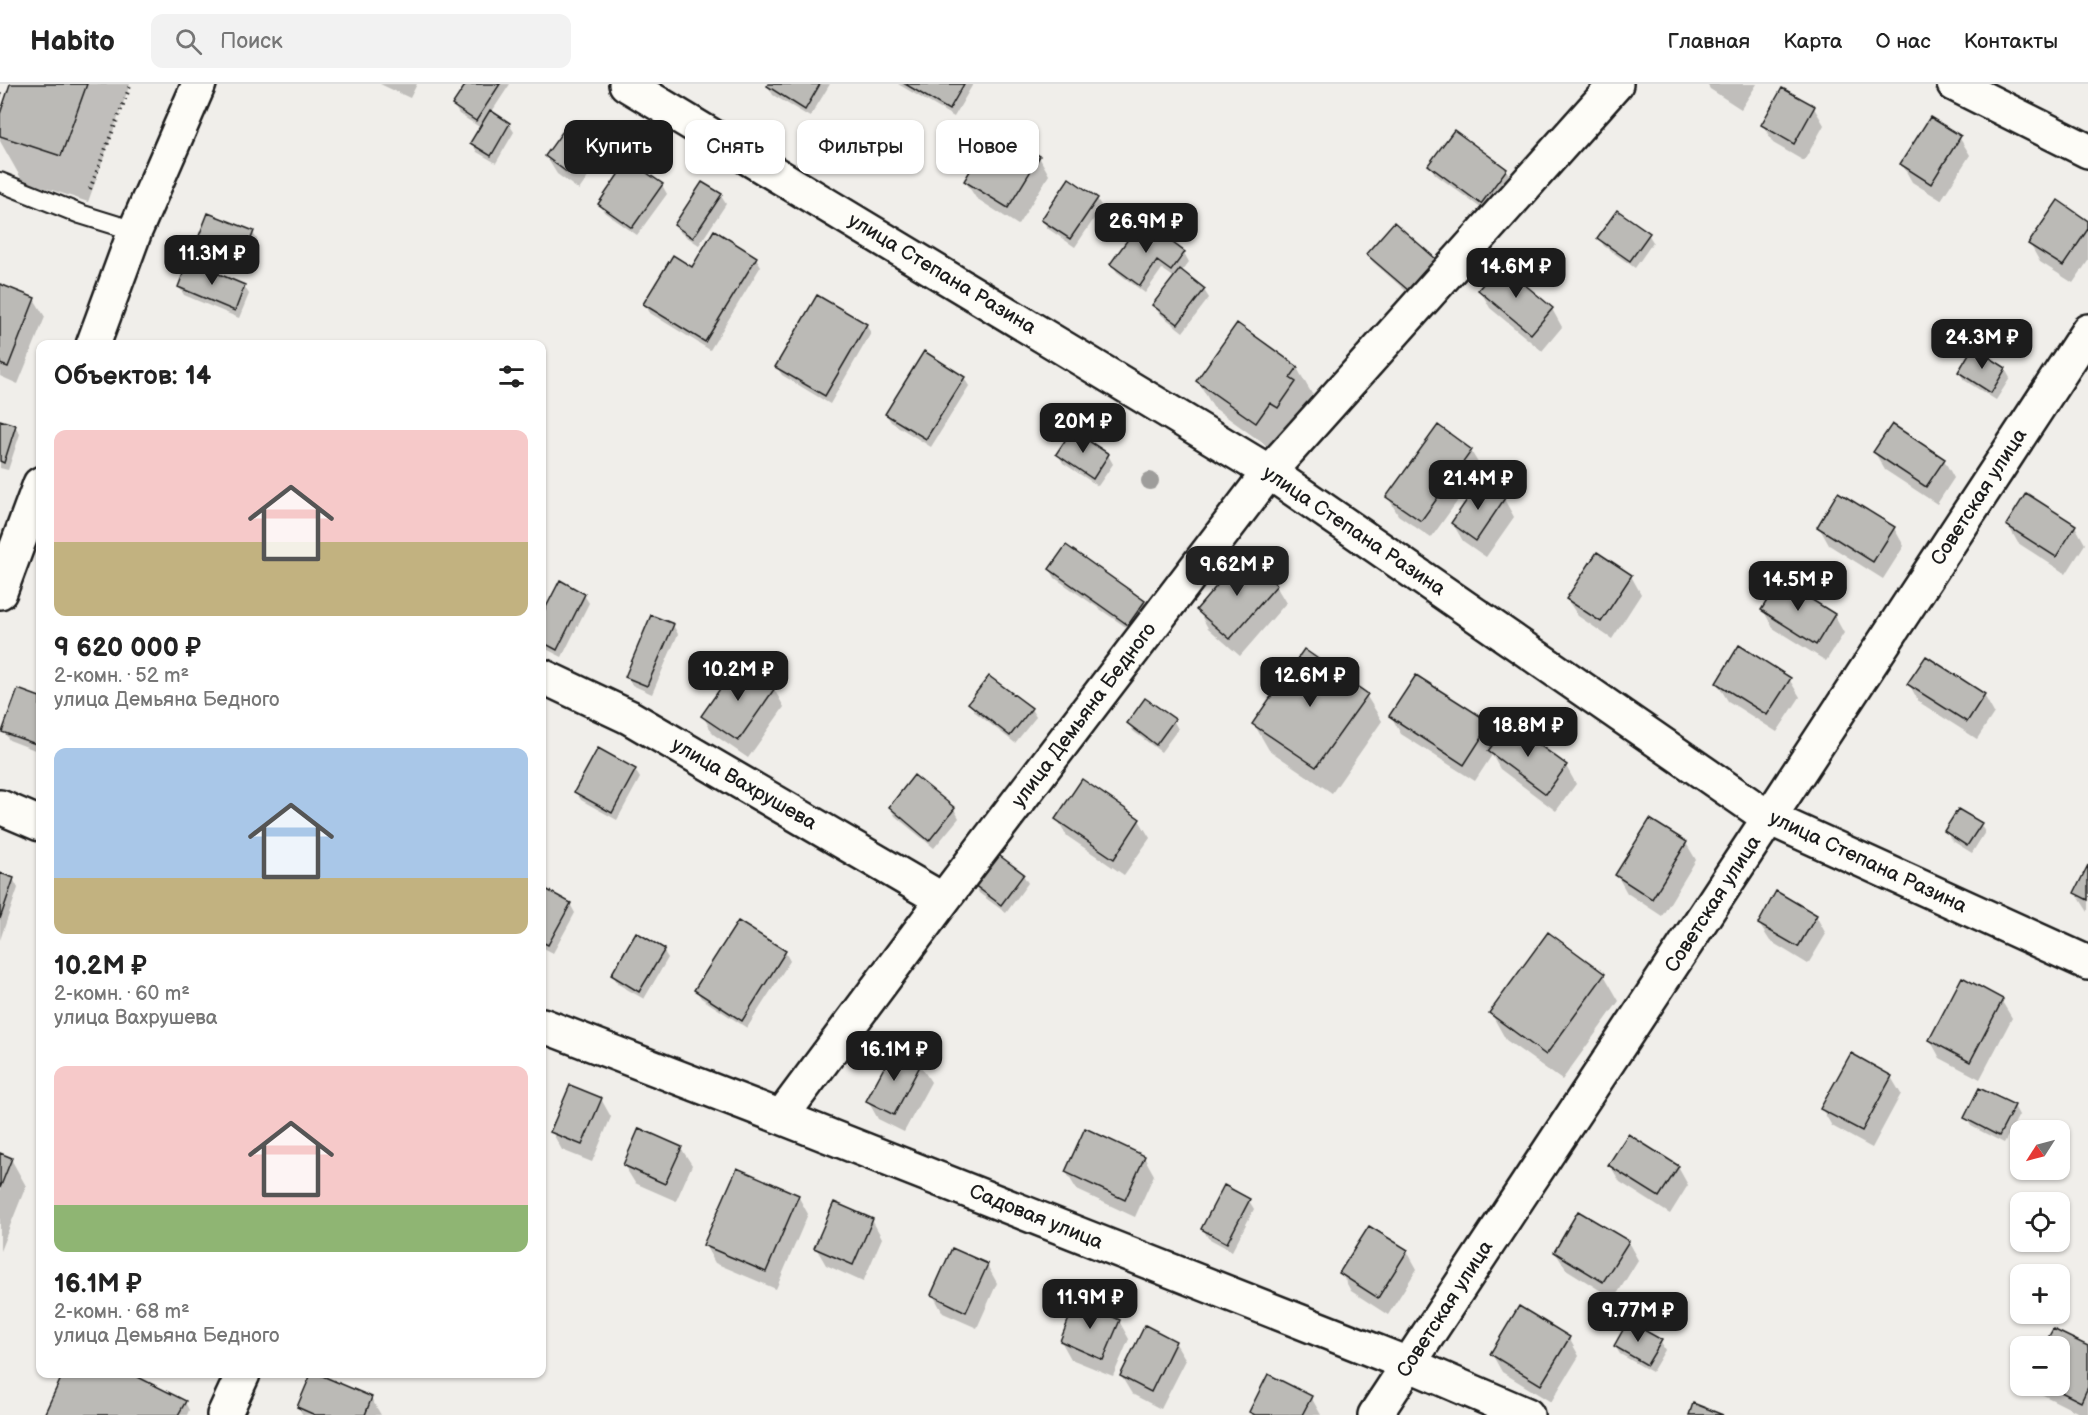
<!DOCTYPE html>
<html lang="ru">
<meta charset="utf-8">
<style>
:root{--surface:#fff;--page:#f2f2f2;--text:#222;--muted:#767676;--line:#e0e0e0;--accent:#1c1c1c}
body{margin:0;font-family:"Balsamiq Sans",sans-serif;background:var(--page);color:var(--text);height:100vh;display:flex;flex-direction:column;font-size:22px;white-space:nowrap}
*{box-sizing:border-box;margin:0}
p{font-size:20px;color:var(--muted)}
.icon{flex:none;width:33px;height:33px;fill:none;stroke:currentColor;stroke-width:2;stroke-linecap:round;stroke-linejoin:round}
.map{position:relative;flex:1;overflow:hidden}
.details{position:absolute;left:36px;top:256px;width:510px;height:1038px;display:flex;flex-direction:column;background:var(--surface);border-radius:12px;box-shadow:0 2px 4px #0004}
.details>*{flex:none}
.banner{position:absolute;left:564px;top:36px;width:570px;height:54px;display:flex;gap:12px}
.needle{width:39px;rotate:234deg}
.tools{position:absolute;left:2010px;top:1036px;display:grid;gap:12px}
.tools a{display:grid;place-items:center;width:60px;height:60px;border-radius:12px;background:var(--surface);box-shadow:0 2px 4px #0004;font-size:30px}
.price{position:absolute;translate:-50% -51px;padding:0 14px;border-radius:12px;background:var(--accent);color:#fff;font-size:20px;line-height:39px;filter:drop-shadow(0 2px 3px #0008)}
.price::after{content:'';position:absolute;left:50%;top:36px;width:18px;height:14px;margin-left:-9px;background:inherit;clip-path:polygon(0 0,100% 0,50% 100%)}
.price.current{background:#222;color:#fff}
ul{padding:0;list-style:none}
li{display:grid;align-content:center;gap:12px;height:318px;padding:0 18px}
li span{display:grid;place-items:center;height:186px;border-radius:12px;color:#555}
li>.icon{margin-inline-start:auto}
span .icon{width:108px;height:108px;fill:#fffc;stroke-width:1}
li b{font-size:26px}
h2{display:flex;justify-content:space-between;align-items:center;height:72px;padding:0 18px;font-size:26px}
.chip{padding:0 21px;border-radius:12px;background:var(--surface);box-shadow:0 2px 4px #0004;font-size:21px;line-height:54px}
.chip.current{background:var(--accent);color:#fff}
header{display:flex;align-items:center;gap:36px;box-sizing:border-box;height:84px;padding:0 30px;background:var(--surface);border-bottom:2px solid var(--line)}
header strong{font-size:28px}
nav{display:flex;gap:33px;margin-inline-start:auto;font-size:21px}
.search{width:420px;height:54px;background:var(--page);display:flex;align-items:center;gap:15px;box-sizing:border-box;padding:0 21px;border-radius:12px;color:var(--muted);font-size:22px}
.map>svg:first-child{display:block}
</style>
<header>
<strong>Habito</strong>
<div class="search"><svg class="icon" aria-label="search" viewBox="0 0 24 24"><circle cx="10" cy="10" r="6"/><path d="M15 15l6 6"/></svg>Поиск</div>
<nav><a>Главная</a><a>Карта</a><a>О нас</a><a>Контакты</a></nav>
</header>
<div class="map">
<svg width="2088" height="1331" viewBox="0 0 2088 1331">
<rect width="100%" height="100%" fill="#f0eeea"/>
<filter id="ink" filterUnits="userSpaceOnUse"><feTurbulence type="fractalNoise" baseFrequency=".0167" numOctaves="2"/><feDisplacementMap in="SourceGraphic" scale="12" xChannelSelector="R" yChannelSelector="G"/><feConvolveMatrix kernelMatrix="1 2 1 2 8 2 1 2 1" color-interpolation-filters="sRGB"/></filter>
<g filter="url(#ink)">
<path fill="#0003" d="M11 0H130L88 118 22 96 0 57V35Z
M380 0H417L410 14Z
M468 0H510L491 29 509 40 514 48 496 79 477 68 472 59 481 44 459 30 454 22Z
M770 0H830L810 33 773 11 768 2Z
M898 0H973L954 33Z
M1707 0H1757L1741 25 1710 5Z
M1783 6 1814 24 1824 41 1804 77 1773 59 1763 41Z
M1959 53 1970 71 1941 116 1912 98 1902 80Z
M590 58 600 76 579 106 557 90 546 72Z
M1039 73 1049 91 1018 141 976 114 965 97Z
M1430 81 1506 86 1511 94 1486 128 1435 90Z
M703 100 721 112 726 120 699 161 681 149 676 141Z
M662 101 667 110 637 151 604 128 600 120Z
M1097 115 1102 123 1075 163 1047 144 1043 136Z
M2088 138V177L2073 199 2040 178 2030 160Z
M253 149 258 157 246 188 201 171 196 162Z
M1648 150 1653 158 1635 184 1604 162 1599 154Z
M1184 169 1189 178 1181 188 1204 206 1209 214 1183 248 1159 229 1154 221 1175 194 1162 185 1145 209 1117 188 1112 180Z
M1368 170 1434 176 1439 184 1414 214 1373 178Z
M756 174 761 182 710 266 650 229 645 220 692 185Z
M0 202 34 215 45 233 18 300 0 292Z
M244 202 249 210 239 234 184 211 179 203Z
M1480 206 1552 225 1562 243 1542 267 1490 224Z
M866 241 871 249 830 320 782 291 777 283Z
M1297 284 1312 310 1306 318 1310 325 1293 349 1286 344 1271 365 1213 323 1198 297Z
M2005 285 2010 294 1996 316 1964 296 1959 288Z
M964 294 969 302 931 363 891 338 886 330Z
M0 337 15 342 20 350 8 386 0 384Z
M1471 367 1481 384 1431 454 1398 431 1388 413Z
M1875 369 1944 376 1954 394 1937 420 1885 386Z
M1058 370 1108 371 1113 380 1098 402 1063 379Z
M1504 415 1514 433 1486 473 1463 457 1453 440Z
M2008 441 2075 442 2085 460 2066 490 2018 459Z
M1819 443 1894 444 1904 462 1883 495 1829 461Z
M1050 485 1144 518 1149 527 1133 548 1055 494Z
M1631 492 1641 510 1612 555 1578 532 1567 515Z
M560 498 584 511 589 519 562 573 542 563V534Z
M1781 498 1834 531 1844 549 1826 577 1773 544 1763 526Z
M1276 502 1286 519 1240 572 1208 544 1198 526Z
M673 541 678 550 652 610 632 601 627 593Z
M1789 595 1800 613 1777 648 1728 617 1717 599Z
M1909 600 1984 611 1994 629 1977 655 1919 618Z
M774 605 784 623 748 674 713 650 703 632Z
M19 607 40 615V668L9 656 4 648Z
M1366 611 1382 637 1332 709 1269 666 1254 640Z
M970 619 1031 625 1036 633 1015 659 975 628Z
M1391 632 1490 640 1498 656 1566 682 1576 700 1556 727 1500 685 1492 671 1475 697 1401 650Z
M1173 636 1178 645 1161 668 1133 647 1129 639Z
M635 686 640 694 617 736 581 716 576 708Z
M914 693 954 725 959 734 934 764 895 732 890 723Z
M1082 697 1139 736 1150 754 1124 791 1067 752 1057 735Z
M1980 740 1985 748 1972 769 1951 756 1946 747Z
M1686 759 1696 776 1662 832 1627 809 1617 791Z
M2088 784V828L2076 809Z
M0 791 13 795 18 804 0 856Z
M1023 791 1028 799 1006 829 979 809 975 800Z
M542 804 570 820 575 829 553 869 542 863Z
M1816 832 1826 850 1808 880 1770 857 1759 840Z
M739 839 785 868 790 877 747 944 701 914 696 906Z
M663 866 668 874 644 915 618 900 613 891Z
M1604 891 1619 917 1562 996 1506 956 1491 929Z
M2001 916 2012 934 1980 995 1940 974 1930 956Z
M920 981 931 998 904 1048 878 1035 868 1017Z
M1891 993 1901 1010 1872 1064 1832 1042 1822 1025Z
M601 1015 611 1033 592 1078 562 1066 552 1048Z
M2014 1022 2019 1031 2004 1059 1971 1042 1966 1034Z
M681 1064 692 1081 676 1117 635 1099 624 1081Z
M0 1071 11 1075 26 1102 0 1167Z
M1144 1073 1154 1091 1135 1133 1077 1106 1066 1088Z
M1610 1081 1678 1083 1688 1101 1670 1130 1620 1098Z
M798 1112 808 1130 776 1205 715 1179 705 1161Z
M1249 1117 1254 1125 1232 1167 1208 1154 1203 1145Z
M872 1136 882 1154 863 1198 826 1181 816 1164Z
M1628 1158 1638 1176 1614 1215 1566 1185 1555 1168Z
M1407 1167 1417 1185 1388 1231 1351 1207 1341 1189Z
M987 1181 997 1199 977 1244 943 1229 933 1211Z
M1520 1224 1569 1254 1579 1272 1551 1318 1502 1288 1492 1270Z
M1119 1237 1129 1255 1113 1292 1071 1275 1061 1257Z
M2053 1247 2088 1264V1331H2083L2041 1310 2037 1302H2060V1263H2045Z
M1660 1257 1665 1266 1652 1288 1620 1270 1615 1262Z
M1175 1258 1186 1276 1161 1325 1132 1310 1121 1292Z
M65 1290H128L185 1318 189 1326 187 1331H45Z
M312 1290 371 1314 381 1331H303L298 1323Z
M1311 1313 1321 1331H1253L1251 1328Z"/>
<path fill="#bbbab6" stroke="#1c1c1c" stroke-width="1.5" d="M10 0H87L61 72 0 52V30Z
M466 0H500L476 37 452 21Z
M768 0H820L805 26 767 2Z
M905 0H964L949 26Z
M1782 4 1815 22 1794 60 1761 41Z
M490 26 510 39 491 72 470 59Z
M1930 33 1961 52 1931 100 1900 80Z
M568 40 591 57 568 89 545 72Z
M995 45 1040 72 1008 124 964 97Z
M1454 46 1507 85 1481 120 1428 81Z
M628 76 663 100 632 144 598 120Z
M1069 94 1098 114 1070 155 1041 136Z
M702 98 722 110 693 154 674 141Z
M2058 116 2088 137V145L2063 182 2028 160Z
M1617 126 1650 149 1630 177 1597 154Z
M208 129 254 147 241 180 195 162Z
M1142 136 1185 168 1171 187 1157 177 1140 202 1110 180Z
M1394 138 1436 175 1408 206 1366 170Z
M714 146 757 173 705 258 643 220 673 171 692 183Z
M188 177 245 201 235 227 178 203Z
M1500 180 1553 224 1531 250 1478 206Z
M1180 185 1205 205 1178 240 1152 221Z
M0 200 35 214 8 283 0 280Z
M817 211 867 240 825 312 775 283Z
M1237 239 1298 283 1290 294 1296 298 1278 324 1270 319 1256 339 1196 297Z
M1973 263 2006 284 1991 309 1958 288Z
M924 267 965 293 926 355 885 330Z
M0 336 16 341 4 379 0 377Z
M1892 340 1945 375 1926 403 1873 368Z
M1438 341 1472 366 1421 437 1386 413Z
M1072 346 1109 370 1093 395 1056 370Z
M1480 397 1505 414 1476 457 1451 439Z
M1838 408 1895 443 1873 478 1817 443Z
M2026 409 2076 441 2056 473 2006 441Z
M1066 461 1145 517 1128 541 1049 485Z
M1597 468 1632 491 1601 538 1566 515Z
M1243 471 1277 501 1230 555 1196 526Z
M560 496 585 510 557 566 542 558V531Z
M1780 496 1835 530 1816 561 1761 526Z
M651 531 674 540 647 602 625 593Z
M1739 561 1791 594 1767 631 1716 599Z
M1304 565 1368 610 1316 683 1252 640Z
M1926 572 1985 610 1967 638 1907 600Z
M738 579 775 604 738 657 701 632Z
M1416 591 1491 639 1464 681 1389 632Z
M989 592 1032 624 1010 652 968 619Z
M18 605 40 613V649L36 660 2 648Z
M1145 614 1175 635 1156 661 1127 639Z
M1509 639 1567 681 1546 710 1488 667Z
M598 664 636 685 612 729 574 708Z
M914 691 955 724 929 757 889 723Z
M1082 695 1140 735 1114 775 1055 735Z
M1958 725 1982 739 1967 762 1944 747Z
M1650 735 1687 758 1652 815 1615 791Z
M996 769 1024 790 1001 821 973 800Z
M2088 781V816L2074 809Z
M0 789 14 794 0 835Z
M542 803 571 819 548 861 542 858Z
M1776 807 1817 831 1798 863 1758 840Z
M738 837 786 867 742 937 694 906Z
M636 848 665 865 639 908 611 891Z
M1548 848 1605 890 1546 971 1489 929Z
M1962 893 2003 915 1970 978 1929 956Z
M894 965 921 980 894 1031 866 1017Z
M1851 969 1892 992 1862 1047 1820 1025Z
M570 1001 602 1014 582 1061 550 1048Z
M1979 1004 2015 1021 1999 1052 1964 1034Z
M639 1044 682 1063 665 1100 623 1081Z
M1085 1044 1145 1072 1125 1116 1065 1088Z
M1628 1050 1679 1082 1659 1113 1608 1081Z
M0 1069 12 1074 0 1104Z
M737 1084 799 1111 766 1188 703 1161Z
M1224 1101 1250 1115 1227 1159 1201 1145Z
M834 1118 873 1135 853 1181 814 1164Z
M1578 1127 1629 1157 1603 1198 1554 1168Z
M1369 1142 1408 1166 1378 1214 1339 1189Z
M952 1164 988 1180 966 1228 931 1211Z
M1076 1217 1120 1236 1103 1276 1060 1257Z
M1519 1222 1570 1253 1541 1301 1490 1270Z
M1628 1237 1662 1256 1647 1281 1614 1262Z
M1145 1241 1176 1257 1151 1308 1120 1292Z
M2053 1245 2088 1262V1303L2081 1318 2049 1302H2060V1263H2043Z
M63 1290H132L186 1317 178 1331H44Z
M311 1290H318L372 1313 365 1331H315L297 1323Z
M1268 1290 1312 1312 1302 1331H1255L1249 1328Z
M1693 1319 1723 1331H1689Z"/>
<g fill="none" stroke-linecap="round" stroke-linejoin="round">
<g stroke="#1c1c1c" stroke-width="22">
<path id="service" d="M0 98 80 130 135 147"/>
</g>
<g stroke="#1c1c1c" stroke-width="38">
<path id="minor" d="M626 0 1269 388 1769 734 2088 879
M1954 0 2088 67
M542 592 629 633 943 816
M0 723 40 740
M542 941 781 1033 1408 1280 1527 1331
M781 1033 943 816 1269 388 1616 0
M224 1331 243 1290
M1375 1331 1769 734 2088 247"/>
</g>
<g stroke="#1c1c1c" stroke-width="38">
<path id="tertiary" d="M93 261 135 147 199 0
M0 508 40 400"/>
</g>
<path stroke="#1c1c1c" stroke-width="4" stroke-dasharray="1.5 4.5" stroke-linecap="butt" d="M0 11 6 12
M90 105 131 0"/>
<use href="#service" stroke="#fdfcf7" stroke-width="18"/>
<use href="#minor" stroke="#fdfcf7" stroke-width="33"/>
<use href="#tertiary" stroke="#fdfcf7" stroke-width="33"/>
</g>
<circle fill="#9e9d9b" cx="1150" cy="397" r="9"/>
</g>
<g text-anchor="middle" dominant-baseline="central" stroke-width="4.5" stroke-linejoin="round" paint-order="stroke">
<g font-size="20" fill="#1c1c1c" stroke="#fdfcf7">
<text transform="translate(942 190) rotate(31)">улица Степана Разина</text>
<text transform="translate(1979 413) rotate(-57)">Советская улица</text>
<text transform="translate(1354 447) rotate(34)">улица Степана Разина</text>
<text transform="translate(1084 631) rotate(-53)">улица Демьяна Бедного</text>
<text transform="translate(744 700) rotate(30)">улица Вахрушева</text>
<text transform="translate(1868 778) rotate(25)">улица Степана Разина</text>
<text transform="translate(1713 820) rotate(-57)">Советская улица</text>
<text transform="translate(1036 1133) rotate(22)">Садовая улица</text>
<text transform="translate(1445 1225) rotate(-57)">Советская улица</text>
</g>
</g>
</svg>
<div class="tools">
<a><svg class="needle" viewBox="-14 -14 28 28"><path d="M0-13l5 13h-10z" fill="#e53935"/><path d="M0 13l5-13h-10z" fill="#767676"/></svg></a>
<a><svg class="icon" aria-label="locate" viewBox="0 0 24 24"><circle cx="12" cy="12" r="6"/><path d="M12 2v4M12 18v4M2 12h4M18 12h4"/></svg></a>
<a>+</a>
<a>−</a>
</div>
<b class="price" style="left:1146px;top:170px">26.9M ₽</b>
<b class="price" style="left:212px;top:202px">11.3M ₽</b>
<b class="price" style="left:1516px;top:215px">14.6M ₽</b>
<b class="price" style="left:1982px;top:286px">24.3M ₽</b>
<b class="price" style="left:1083px;top:370px">20M ₽</b>
<b class="price" style="left:1478px;top:427px">21.4M ₽</b>
<b class="price current" style="left:1237px;top:513px">9.62M ₽</b>
<b class="price" style="left:1798px;top:528px">14.5M ₽</b>
<b class="price" style="left:738px;top:618px">10.2M ₽</b>
<b class="price" style="left:1310px;top:624px">12.6M ₽</b>
<b class="price" style="left:1528px;top:674px">18.8M ₽</b>
<b class="price" style="left:894px;top:998px">16.1M ₽</b>
<b class="price" style="left:1090px;top:1246px">11.9M ₽</b>
<b class="price" style="left:1638px;top:1259px">9.77M ₽</b>
<div class="banner">
<a class="chip current">Купить</a>
<a class="chip">Снять</a>
<a class="chip">Фильтры</a>
<a class="chip">Новое</a>
</div>
<section class="details">
<h2>Объектов: 14<svg class="icon" aria-label="filters" viewBox="0 0 24 24"><path d="M4 7h16M4 17h16"/><circle cx="9" cy="7" r="2"/><circle cx="15" cy="17" r="2"/></svg></h2>
<ul>
<li><span style="background:linear-gradient(#f6c9c9 60%,#c2b280 0)"><svg class="icon" aria-label="home" viewBox="0 0 24 24"><path d="M3 11l9-7 9 7M6 9v11h12V9"/></svg></span><div><b>9 620 000 ₽</b><p>2-комн. · 52 m²</p><p>улица Демьяна Бедного</p></div></li>
<li><span style="background:linear-gradient(#a9c7e8 70%,#c2b280 0)"><svg class="icon" aria-label="home" viewBox="0 0 24 24"><path d="M3 11l9-7 9 7M6 9v11h12V9"/></svg></span><div><b>10.2M ₽</b><p>2-комн. · 60 m²</p><p>улица Вахрушева</p></div></li>
<li><span style="background:linear-gradient(#f6c9c9 75%,#8fb573 0)"><svg class="icon" aria-label="home" viewBox="0 0 24 24"><path d="M3 11l9-7 9 7M6 9v11h12V9"/></svg></span><div><b>16.1M ₽</b><p>2-комн. · 68 m²</p><p>улица Демьяна Бедного</p></div></li>
</ul>
</section>
</div>
